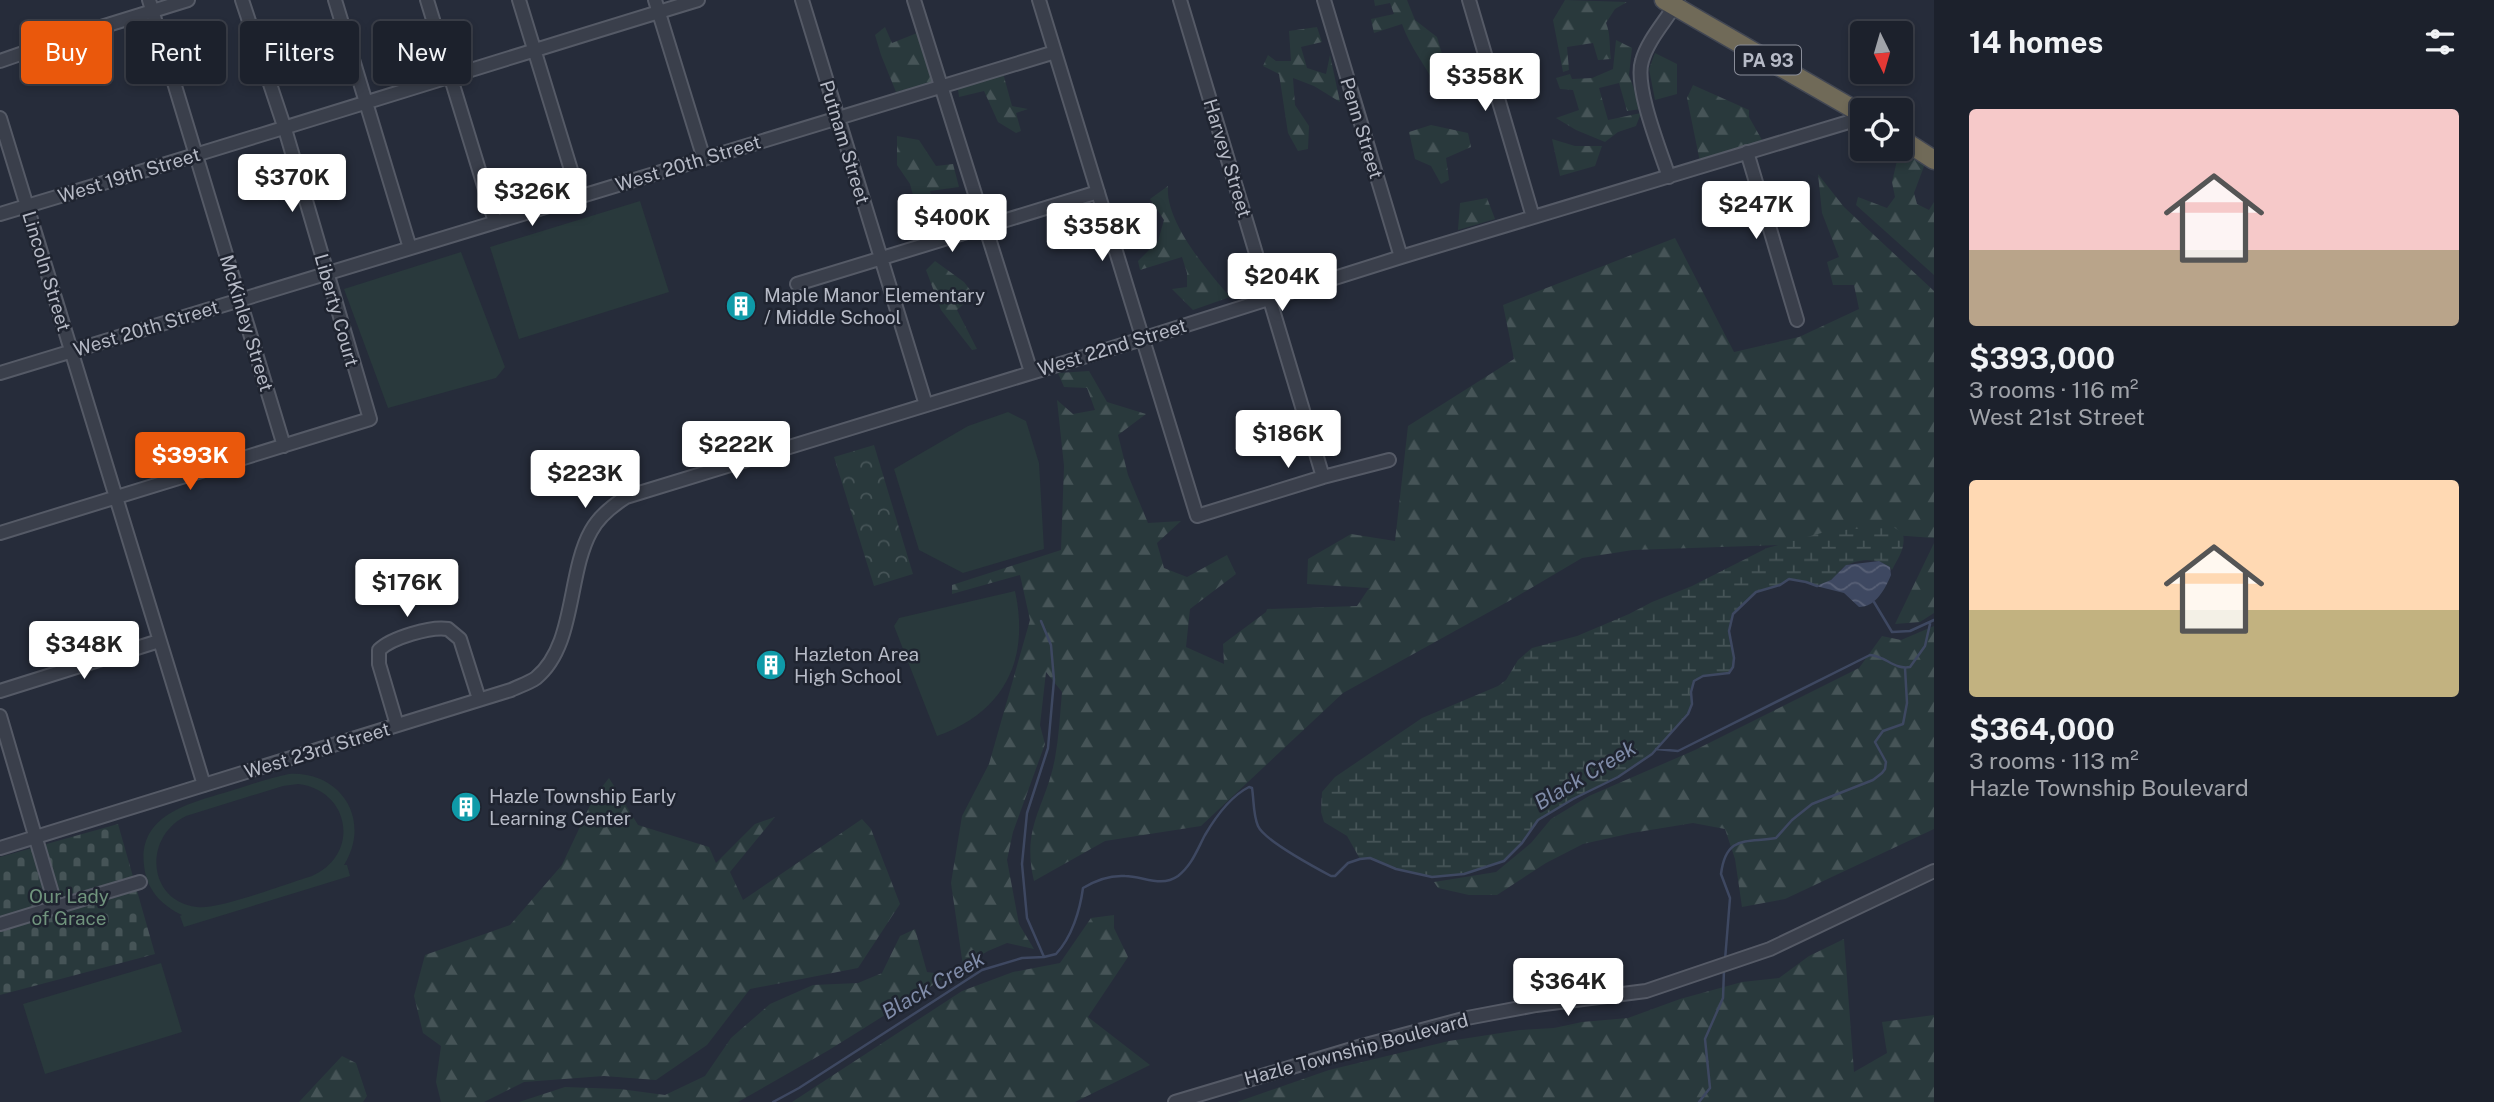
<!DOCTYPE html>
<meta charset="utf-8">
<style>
:root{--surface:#1c212c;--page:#252934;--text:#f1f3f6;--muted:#a0a3a9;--line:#3a3e48;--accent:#ea580c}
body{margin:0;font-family:"Public Sans",sans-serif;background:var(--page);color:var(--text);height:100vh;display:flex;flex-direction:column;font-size:26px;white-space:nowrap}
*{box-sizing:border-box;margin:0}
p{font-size:23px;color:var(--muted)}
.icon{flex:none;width:38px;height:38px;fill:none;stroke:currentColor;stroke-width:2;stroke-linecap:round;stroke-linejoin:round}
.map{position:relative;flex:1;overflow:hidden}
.details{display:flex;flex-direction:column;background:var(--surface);width:560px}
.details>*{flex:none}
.top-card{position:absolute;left:21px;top:21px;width:665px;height:63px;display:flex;gap:14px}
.needle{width:46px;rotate:175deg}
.controls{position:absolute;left:1850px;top:21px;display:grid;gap:14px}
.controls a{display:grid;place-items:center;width:63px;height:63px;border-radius:7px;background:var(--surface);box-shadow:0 4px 10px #0003,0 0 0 2px var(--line);font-size:35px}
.price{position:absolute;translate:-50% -60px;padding:0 16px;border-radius:7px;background:#fff;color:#222;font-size:23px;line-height:46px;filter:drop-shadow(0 2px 4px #0008)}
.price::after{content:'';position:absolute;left:50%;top:42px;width:21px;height:16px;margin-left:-10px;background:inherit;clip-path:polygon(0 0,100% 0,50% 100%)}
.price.selected{background:var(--accent);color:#fff}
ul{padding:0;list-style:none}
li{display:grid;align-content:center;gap:14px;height:371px;padding:0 35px}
li span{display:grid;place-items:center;height:217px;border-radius:7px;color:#555}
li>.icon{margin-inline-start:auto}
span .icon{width:126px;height:126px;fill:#fffc;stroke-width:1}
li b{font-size:30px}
h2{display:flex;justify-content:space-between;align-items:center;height:84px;padding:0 35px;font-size:30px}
.chip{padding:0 24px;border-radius:7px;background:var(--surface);box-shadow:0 4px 10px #0003,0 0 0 2px var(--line);font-size:24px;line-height:63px}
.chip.selected{background:var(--accent);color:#fff}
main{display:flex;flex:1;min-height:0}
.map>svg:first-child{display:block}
</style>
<main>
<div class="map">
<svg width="1934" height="1102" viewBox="0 0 1934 1102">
<defs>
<pattern id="forest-firs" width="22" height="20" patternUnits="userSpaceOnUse" patternTransform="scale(1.75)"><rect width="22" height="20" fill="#29393c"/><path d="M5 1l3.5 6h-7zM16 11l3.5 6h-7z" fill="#465457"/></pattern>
<pattern id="wetland-marsh" width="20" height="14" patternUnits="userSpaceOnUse" patternTransform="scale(1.75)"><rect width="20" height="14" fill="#29393c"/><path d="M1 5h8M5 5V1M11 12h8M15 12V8" fill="none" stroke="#465457"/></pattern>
<pattern id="cemetery-stones" width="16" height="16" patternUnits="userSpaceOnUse" patternTransform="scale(1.75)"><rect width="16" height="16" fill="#29393c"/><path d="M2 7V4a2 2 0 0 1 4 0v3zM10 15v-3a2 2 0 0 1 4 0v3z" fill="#465457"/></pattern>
<pattern id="park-crowns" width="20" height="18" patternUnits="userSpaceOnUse" patternTransform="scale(1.75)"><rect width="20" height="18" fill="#29393c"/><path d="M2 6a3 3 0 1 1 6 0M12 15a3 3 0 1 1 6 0" fill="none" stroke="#465457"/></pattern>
<pattern id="water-waves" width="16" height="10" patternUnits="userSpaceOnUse" patternTransform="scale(1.75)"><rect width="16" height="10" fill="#3e4861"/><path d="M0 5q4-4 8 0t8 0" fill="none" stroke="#586076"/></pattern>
</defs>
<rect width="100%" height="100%" fill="#262c3a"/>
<path fill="#29393c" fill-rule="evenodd" d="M640 201 669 292 519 339 490 247Z
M461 252 505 367 496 378 388 408 344 289Z
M1008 412 1026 421 1039 463 1044 549 963 573 919 550 894 469 968 426Z
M1015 591C1030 659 1005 712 937 736L894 626 899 618Z
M289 774C341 771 372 820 344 865H347L350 876 184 927 180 916 182 915C163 906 149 892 145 872 134 816 187 804 227 792 247 786 268 778 289 774ZM298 784C350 790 361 854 312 876 288 883 219 910 197 907 147 901 143 837 186 816L283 786Z
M161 963 182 1032 45 1074 23 1004Z"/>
<path fill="url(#forest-firs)" d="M1374 0H1407L1415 20 1437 37 1448 74 1436 86C1425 65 1410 47 1402 24L1374 33 1371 19 1394 14 1390 3 1375 6Z
M1565 0 1627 2 1615 9 1606 23C1611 35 1609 46 1611 59L1598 60 1593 43 1567 47 1569 70 1563 72 1553 20Z
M885 27 892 43 917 33 934 82 896 92 881 55 875 35Z
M1317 27 1322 42 1301 47 1307 68 1326 74 1330 55 1340 102 1314 86 1293 78 1295 105 1309 126 1308 149 1298 151 1288 133 1279 74 1263 66 1268 55 1276 61H1291L1289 31Z
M1616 40 1632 48 1629 75 1641 109 1627 111 1619 83 1599 88 1608 120 1641 113 1636 126 1618 132 1605 142 1576 130 1556 118 1579 110 1573 90 1560 89 1556 78 1570 74 1572 79 1592 78 1613 69Z
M1655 53 1677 64V94L1655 100 1649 69Z
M1003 73 1012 106 1028 109 1016 113 1021 131 1016 133 998 122 984 91 959 97 958 89Z
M1693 85 1749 110V117L1762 140 1700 162 1687 98Z
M1431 125 1468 133 1471 147 1446 158 1449 180 1441 184 1431 166 1415 159 1409 132Z
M897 136 919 140 936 166 953 164 959 187 930 191 938 222 935 232 916 206 910 184 897 165Z
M1552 139 1575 146H1602L1595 166 1560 176Z
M1899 152 1926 161 1914 193 1917 204 1929 210 1934 202V275L1856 205 1858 197 1887 208 1895 197 1892 182Z
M1818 174 1844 207 1934 291V538L1878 534 1835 543 1633 550 1582 558 1509 601 1343 693 1201 826 1105 841 1034 881C1021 826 1046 807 1055 758 1059 736 1060 714 1062 692L1046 672 1040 725 1045 744 1013 832 1007 860 1019 924 1034 949 1007 943 988 951 963 966 951 883 962 816 989 764 1030 620 1020 575 952 594V585L1061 550 1064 466 1057 400 1073 414 1095 410 1087 388 1064 387 1058 373 1089 371 1107 402 1146 414 1118 435 1128 475 1148 523 1181 521 1157 543 1164 568 1187 577 1227 555 1236 574 1190 609 1186 647 1224 664 1223 644 1266 612 1267 609 1357 606 1369 588 1307 584 1308 559 1351 534 1395 541 1408 426 1514 359 1503 305 1675 238 1734 352 1799 337 1859 309 1854 285H1833L1827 262 1839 257 1822 213Z
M1168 186C1165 222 1207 270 1230 297L1193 310 1172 289 1187 287V273L1182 257 1140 270 1138 261 1158 241 1164 220 1150 199Z
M1487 198 1495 219 1458 230 1460 203Z
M935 261 964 282 974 295 957 310 977 349 972 350 941 310 926 270Z
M1934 543V613L1920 622 1895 624Z
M1934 626V829L1785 899 1742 907 1735 859 1725 829 1693 823 1632 833 1583 844 1546 863 1497 895H1469L1438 888 1434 882 1496 872 1531 843 1551 819 1589 796 1695 750 1859 668 1882 636 1901 640Z
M609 778 638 825 709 847 716 863 755 824 775 817 730 872 743 900 862 819 871 829 900 904 858 968 750 989 707 1045 656 1080 604 1076 524 1082 484 1102H441L436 1082 441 1046 423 1033 414 996 425 955 510 925 562 865 594 797Z
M1114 915V928L1128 957 1088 1017 1150 1065 1075 1102H792L962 991 1013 972 1060 963 1091 918Z
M915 929 927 972 949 975 829 1050 738 1102H519L565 1087 620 1089 665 1095 705 1076 731 1038 770 1004 813 985 858 983 882 973 900 936Z
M1844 939 1854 1072 1887 1053 1882 1022 1934 1015V1102H1237L1329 1070 1449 1041 1520 1030 1554 1028 1582 1022 1628 1018 1680 999 1742 982 1779 978 1809 956Z
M342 1056 356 1063 367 1096 363 1102H299Z"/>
<path fill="url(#wetland-marsh)" d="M1885 526 1895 528 1903 534C1906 548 1898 558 1892 570 1882 557 1857 558 1844 567 1839 570 1837 576 1832 579 1828 583 1821 584 1816 586L1806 582 1789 579 1780 585 1756 592 1733 614 1729 625V637L1734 658 1733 667 1729 673 1703 676 1694 681 1691 692 1692 704 1688 714 1652 754 1618 777 1573 799 1538 820 1522 843 1504 861 1464 874 1432 877 1396 869 1370 858 1360 859 1347 836 1324 822 1321 812 1322 792 1335 777 1422 718 1498 686 1506 680 1518 660 1532 648 1577 636 1629 614 1652 602 1692 586 1767 548 1825 532Z"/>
<path fill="url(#cemetery-stones)" d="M118 824 155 954 0 995V857Z"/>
<path fill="url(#park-crowns)" d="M874 445 913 574 874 586 834 457Z"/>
<path fill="url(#water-waves)" d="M1879 561 1890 567 1891 575C1885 589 1876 607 1859 607L1844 593 1816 586 1831 580 1846 565Z"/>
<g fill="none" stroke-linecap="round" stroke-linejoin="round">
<path stroke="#3e4861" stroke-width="2.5" d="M1874 602 1892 632 1910 631 1934 620
M1041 621 1051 645 1054 680 1048 748 1027 813 1022 864 1027 918 1044 957
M1656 749 1678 751 1870 655C1886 656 1894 670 1910 667L1925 646 1930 624
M1725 960 1730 898 1721 874C1726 834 1747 843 1776 838L1792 820 1812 804 1873 780 1882 773 1885 769 1886 762 1875 742 1883 731 1903 724 1907 703 1905 668
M773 1102 799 1088 982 970 1022 958 1044 957 1056 954C1072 937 1080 910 1083 888 1096 880 1109 875 1125 876 1143 876 1161 888 1178 876 1192 865 1197 850 1205 835 1215 818 1231 796 1249 787L1252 788C1254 800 1253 815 1258 826 1264 840 1316 868 1331 876H1335L1348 863 1360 859 1370 858 1396 869 1432 877 1464 874 1504 861 1522 843 1538 820 1573 799 1618 777 1652 754 1688 714 1692 704 1691 692 1694 681 1703 676 1729 673 1733 667 1734 658 1729 631 1733 614 1756 592 1780 585 1789 579 1806 582 1817 586
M1699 1102 1710 1088 1705 1039 1723 998 1724 970"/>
<g stroke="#555a66" stroke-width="16">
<path id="minor" d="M149 0 284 446
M335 0 410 248
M427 0 495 222
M519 0 579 196
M655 0 704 159
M802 0 926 405
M914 0 1031 372
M1039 0 1197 516 1323 477 1389 460
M1180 0 1323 477
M1324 0 1401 257
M1469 0 1533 217
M0 61 69 37 188 0
M0 118 204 785
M1747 152 1797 320
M1669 177C1660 150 1634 86 1642 61 1648 39 1667 20 1678 0
M0 214C233 145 465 71 698 0
M797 284 1098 192
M0 373 1055 52
M0 533 370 419 285 129 242 0
M0 691 159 641
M0 716 56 907 140 882
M397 725 379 664V650C391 638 431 626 448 629L460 639 479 699
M0 848 511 690C519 686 529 683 536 678 576 645 567 574 591 531 599 516 612 506 626 497L1142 339 1401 257 1862 118
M0 924 56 907
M1175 1102 1362 1046 1467 1018 1536 1005 1646 991 1770 949 1934 871"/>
</g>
<g stroke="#424753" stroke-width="21">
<path id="highway" d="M1664 0 1862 114
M1900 138 1934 160"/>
</g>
<use href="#minor" stroke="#3a3f4b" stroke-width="12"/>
<use href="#highway" stroke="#706a58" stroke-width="18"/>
</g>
<defs>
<g id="building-disc" transform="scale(1.575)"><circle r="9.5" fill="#0f9aa8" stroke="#1f2430"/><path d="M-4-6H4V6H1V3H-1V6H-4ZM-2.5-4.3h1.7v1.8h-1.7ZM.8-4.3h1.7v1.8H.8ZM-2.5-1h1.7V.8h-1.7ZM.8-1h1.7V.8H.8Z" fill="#fff"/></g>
</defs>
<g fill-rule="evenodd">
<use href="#building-disc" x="741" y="306"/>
<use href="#building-disc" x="771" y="665"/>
<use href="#building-disc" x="466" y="807"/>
</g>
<g text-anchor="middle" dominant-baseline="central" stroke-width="5" stroke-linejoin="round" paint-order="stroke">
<rect fill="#1f2430" stroke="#898d99" stroke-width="2" x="1735" y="45.5" width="66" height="29" rx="5"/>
<g font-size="18" font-weight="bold" fill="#b6bac6">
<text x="1768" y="60">PA 93</text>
</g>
<g font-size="19" fill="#b6bac6" stroke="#1f2430">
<text transform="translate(1362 128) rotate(73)">Penn Street</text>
<text transform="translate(845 142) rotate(73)">Putnam Street</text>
<text transform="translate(1228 158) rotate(73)">Harvey Street</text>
<text transform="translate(688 163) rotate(-17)">West 20th Street</text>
<text transform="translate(129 175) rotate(-17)">West 19th Street</text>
<text transform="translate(47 271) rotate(73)">Lincoln Street</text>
<text transform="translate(337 310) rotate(74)">Liberty Court</text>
<text transform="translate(247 323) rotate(73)">McKinley Street</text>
<text transform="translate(146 328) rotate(-17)">West 20th Street</text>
<text transform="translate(1112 347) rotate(-17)">West 22nd Street</text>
<text transform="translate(317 750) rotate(-17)">West 23rd Street</text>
<text transform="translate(1356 1049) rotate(-15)">Hazle Township Boulevard</text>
</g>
<g font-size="19" fill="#b6bac6" stroke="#1f2430" text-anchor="start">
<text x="764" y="295">Maple Manor Elementary<tspan x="764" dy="22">/ Middle School</tspan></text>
<text x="794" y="654">Hazleton Area<tspan x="794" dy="22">High School</tspan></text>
<text x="489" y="796">Hazle Township Early<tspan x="489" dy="22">Learning Center</tspan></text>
</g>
<g font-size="19" fill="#70947d" stroke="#1f2430">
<text x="69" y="896">Our Lady<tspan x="69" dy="22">of Grace</tspan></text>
</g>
<g font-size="21" font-style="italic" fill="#818daa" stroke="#1f2430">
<text transform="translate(1585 775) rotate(-31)">Black Creek</text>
<text transform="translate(933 985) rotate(-30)">Black Creek</text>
</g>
</g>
</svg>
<div class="controls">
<a><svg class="needle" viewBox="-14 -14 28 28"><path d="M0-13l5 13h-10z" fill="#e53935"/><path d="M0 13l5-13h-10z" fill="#a0a3a9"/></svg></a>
<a><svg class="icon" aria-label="locate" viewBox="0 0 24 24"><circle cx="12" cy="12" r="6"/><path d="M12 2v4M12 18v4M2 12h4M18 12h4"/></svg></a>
</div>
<b class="price" style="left:1485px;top:113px">$358K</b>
<b class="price" style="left:292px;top:214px">$370K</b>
<b class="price" style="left:532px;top:228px">$326K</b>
<b class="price" style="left:1756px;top:241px">$247K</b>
<b class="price" style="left:952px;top:254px">$400K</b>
<b class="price" style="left:1102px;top:263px">$358K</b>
<b class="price" style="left:1282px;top:313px">$204K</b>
<b class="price" style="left:1288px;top:470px">$186K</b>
<b class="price" style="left:736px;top:481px">$222K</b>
<b class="price selected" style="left:190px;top:492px">$393K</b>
<b class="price" style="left:585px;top:510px">$223K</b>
<b class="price" style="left:407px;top:619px">$176K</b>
<b class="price" style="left:84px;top:681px">$348K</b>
<b class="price" style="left:1568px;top:1018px">$364K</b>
<div class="top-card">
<a class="chip selected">Buy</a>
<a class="chip">Rent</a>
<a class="chip">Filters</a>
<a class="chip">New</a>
</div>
</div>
<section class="details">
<h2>14 homes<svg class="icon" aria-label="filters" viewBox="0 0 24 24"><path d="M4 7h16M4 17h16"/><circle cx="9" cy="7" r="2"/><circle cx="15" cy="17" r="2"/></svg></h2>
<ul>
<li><span style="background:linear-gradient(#f6c9c9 65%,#b9a48a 0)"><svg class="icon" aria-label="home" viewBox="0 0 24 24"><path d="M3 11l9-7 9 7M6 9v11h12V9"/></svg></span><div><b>$393,000</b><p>3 rooms · 116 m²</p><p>West 21st Street</p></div></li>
<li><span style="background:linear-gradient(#ffd9b3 60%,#c2b280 0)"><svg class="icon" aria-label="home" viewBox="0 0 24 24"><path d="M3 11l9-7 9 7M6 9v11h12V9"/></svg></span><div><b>$364,000</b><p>3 rooms · 113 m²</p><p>Hazle Township Boulevard</p></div></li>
</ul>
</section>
</main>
